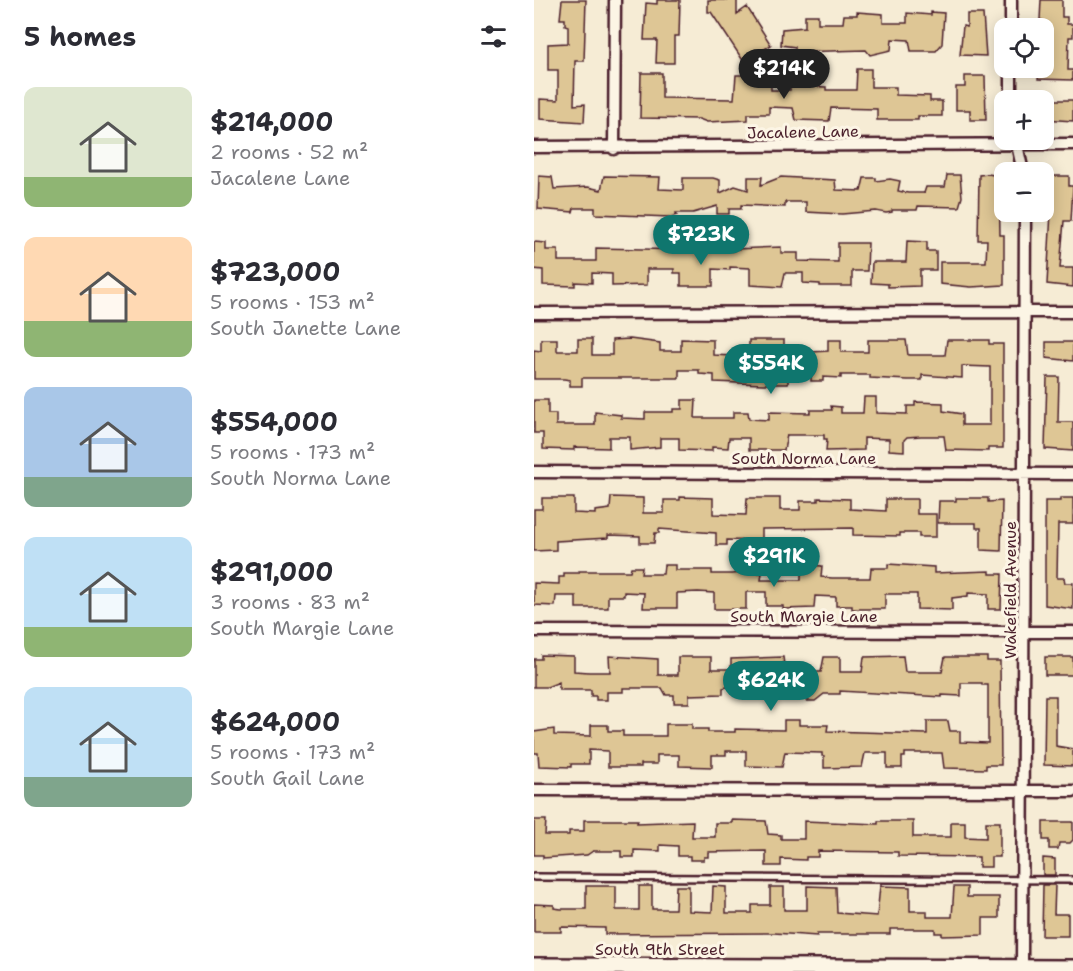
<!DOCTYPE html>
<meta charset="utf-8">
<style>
:root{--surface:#fff;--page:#f7f7f7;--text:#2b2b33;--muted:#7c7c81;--accent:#0f766e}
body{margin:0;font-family:"Shantell Sans",sans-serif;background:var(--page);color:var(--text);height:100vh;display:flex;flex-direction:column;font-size:22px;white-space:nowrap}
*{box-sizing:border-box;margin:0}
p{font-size:20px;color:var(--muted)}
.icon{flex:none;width:33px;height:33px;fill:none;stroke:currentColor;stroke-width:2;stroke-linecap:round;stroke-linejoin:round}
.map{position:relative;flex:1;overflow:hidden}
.drawer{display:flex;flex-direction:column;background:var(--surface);width:534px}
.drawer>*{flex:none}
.tools{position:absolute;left:460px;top:18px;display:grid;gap:12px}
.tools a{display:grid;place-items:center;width:60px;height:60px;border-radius:12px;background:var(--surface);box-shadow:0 3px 15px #0003;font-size:30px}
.price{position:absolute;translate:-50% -51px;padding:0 14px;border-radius:21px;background:var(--accent);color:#fff;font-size:20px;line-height:39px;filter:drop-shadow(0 2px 3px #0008)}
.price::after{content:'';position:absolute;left:50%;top:36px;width:18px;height:14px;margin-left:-9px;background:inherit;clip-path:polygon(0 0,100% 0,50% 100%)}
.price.selected{background:#222;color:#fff}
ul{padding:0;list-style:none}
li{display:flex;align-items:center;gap:18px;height:150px;padding:0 24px}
li span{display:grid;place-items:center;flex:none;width:168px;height:120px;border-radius:12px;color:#555}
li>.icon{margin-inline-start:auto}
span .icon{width:72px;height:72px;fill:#fffc;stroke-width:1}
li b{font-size:26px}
h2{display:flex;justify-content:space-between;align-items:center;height:72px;padding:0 24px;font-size:26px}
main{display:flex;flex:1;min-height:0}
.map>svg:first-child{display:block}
</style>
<main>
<section class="drawer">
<h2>5 homes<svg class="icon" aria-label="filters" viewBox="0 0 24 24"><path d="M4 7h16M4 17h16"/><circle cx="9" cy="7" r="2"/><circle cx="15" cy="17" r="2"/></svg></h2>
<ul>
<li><span style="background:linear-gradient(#dfe7d0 75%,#8fb573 0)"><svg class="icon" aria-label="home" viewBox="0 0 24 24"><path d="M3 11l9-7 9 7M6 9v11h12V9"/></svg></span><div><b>$214,000</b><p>2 rooms · 52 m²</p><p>Jacalene Lane</p></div></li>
<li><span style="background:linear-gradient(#ffd9b3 70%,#8fb573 0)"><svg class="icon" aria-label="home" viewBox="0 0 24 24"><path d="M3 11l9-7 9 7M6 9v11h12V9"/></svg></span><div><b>$723,000</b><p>5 rooms · 153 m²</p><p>South Janette Lane</p></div></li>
<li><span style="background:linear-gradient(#a9c7e8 75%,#7fa58c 0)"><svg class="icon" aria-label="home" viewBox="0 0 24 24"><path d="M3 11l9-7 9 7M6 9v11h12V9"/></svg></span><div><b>$554,000</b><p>5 rooms · 173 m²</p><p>South Norma Lane</p></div></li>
<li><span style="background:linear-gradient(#bfe0f5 75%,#8fb573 0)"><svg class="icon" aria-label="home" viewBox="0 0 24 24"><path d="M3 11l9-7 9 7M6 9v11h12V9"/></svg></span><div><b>$291,000</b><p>3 rooms · 83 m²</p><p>South Margie Lane</p></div></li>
<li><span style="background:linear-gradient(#bfe0f5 75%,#7fa58c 0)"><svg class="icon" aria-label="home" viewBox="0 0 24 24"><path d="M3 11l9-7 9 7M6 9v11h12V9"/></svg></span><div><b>$624,000</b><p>5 rooms · 173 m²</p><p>South Gail Lane</p></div></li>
</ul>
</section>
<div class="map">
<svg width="539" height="971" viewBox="0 0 539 971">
<rect width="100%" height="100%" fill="#f6ecd5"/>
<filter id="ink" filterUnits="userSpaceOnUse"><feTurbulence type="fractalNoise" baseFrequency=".0167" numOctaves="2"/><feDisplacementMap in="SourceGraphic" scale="12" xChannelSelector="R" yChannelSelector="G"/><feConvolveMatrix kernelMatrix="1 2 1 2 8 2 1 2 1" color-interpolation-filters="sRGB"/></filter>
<g filter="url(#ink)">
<path fill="#dec695" stroke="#4a1f2b" stroke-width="1.5" d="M28 0H52L50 61H41L40 105 51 104 50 122 6 119V99L24 100V70H14V44L34 43V26L31 25V19H26Z
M123 0H146L145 36H140V63H122L123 40H110L112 3 123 4Z
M174 0H203V14L213 7 237 45 210 62 177 12H174Z
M507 0H528V17H533V24H539V37H535L534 70H539V80L504 79 505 68 517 65 518 37H510L508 20H506Z
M323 12 349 14V23H373V13L397 15V12L410 13 408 44 402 51H377L375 40 358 39 357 50 336 55 332 50 261 52V47L247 45 248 29 271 27V15H284V23H309L310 15H323Z
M433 14H449L452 56 426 55 429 26 433 27Z
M212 65 237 66V90H256V82L261 81H267L269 86 292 87V90H322L323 69H337V87H362V95L396 96V101H408V116H384V120H343V109L297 108 295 121 262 120 259 108 235 107V114H214V120L173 122 165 119 106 118 107 73H128V98L200 99 202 75H218Z
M431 76H451L452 120H436V110H422V87H431Z
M518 100H539V121L510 119V103H517Z
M454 174 465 176 466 235H470V285L437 287 406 284V262H452L453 240H444L445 175Z
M413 175H426L428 197 425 207 384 206 383 210H358V212L352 213 342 211 308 214 272 212V202H251V207L207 205V209H195V214H183V206L159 213H142L143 215 136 217 61 214V208H40L39 212 4 209 5 176 18 177 20 189 54 187 67 190 70 176 126 177 125 189 149 190V178H179L186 180V193L201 186 214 190V177H228L227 185 247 177 301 180 302 190 327 191 330 178H342V181L356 179 366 181 364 191 374 193H390L392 187H411Z
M519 176H535V186H539L537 221H530L526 268H539V287L513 284Z
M373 241 393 242V251H402V270H386V286L354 287V284L337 283 338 262H372Z
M0 242 12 243V250H24V261H62V248L200 251V249L247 247V253H264V261L304 262V243H334L333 271H318V286H286V284L269 283V273H251L248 287 216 285V268L196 267V270L179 269V286H147V273H140V269H113V285L78 286V274L58 273V283L41 282V286L9 285V270L0 269Z
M7 339H23V351H44V339H58V355H78V340L96 339 126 343V351H147V339L179 340V355L200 356H215V340H250V352H277L294 351V340H307V352H334V340H372L374 355H411L413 340H455V344H469V448H454V451L412 450 410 436H387L373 437 370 440V451L355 450V439L330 438V450L292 451 293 439H290V435H253L250 450H215V438H195L194 448 178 447V451L145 450V438H126V447L96 450V437H75V448L40 447V450L9 449V433H0V400H14V414H22V425H61V412L87 415V418L111 419V412H139V409H148V400H162L161 418H199V412H214L215 419 235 420V412L276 413V410H298L297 406 307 407V413H329L330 397H342V413L373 414V406H381V402L409 403V411L428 414V425H456V367L428 366V378L388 375V380H374L336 378V375H307V378L289 377V381H277V375L254 374V384H229L180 382V375L165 374V370H145V378H48V386H36V380L30 379H0V350L7 351Z
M512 342H539V361L512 358Z
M513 377H525L524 422H539V451L511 449Z
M77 497 109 498V513H130V500H146V497L179 498V514L212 515 213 498H246V510H266V501H284V498L316 499V509L352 511V499H383V514H402V537H385V533H366V536L319 535V528L228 529V541L193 540V545H182V533L125 529V533H121L120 543H106V536L74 535V538L22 541V550L0 551V509H8V498H40V513L61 514V511L76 509Z
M422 498H454V502L468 501 467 551 447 550V528H442V523H404L405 501H422Z
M526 498H539V524H524L523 578H530L531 583H539V609L511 605V501H526Z
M206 564H224L223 573H228L227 580H267V572H276V565L288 566 287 577 298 578H336L337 568H354V564L400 567V573L456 571V574H468L467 609H454V594L434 593V596L418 598V610L383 609V594H351V609H318V606H302V597L281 596 280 608 249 609V606H232V592H212V609H180V593L164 592 143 593V608H109L110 593 90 592V596H74V608H42V596H22L21 606 0 605V583L25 584V577H30V573H45V571H96L97 567H108L107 574H129L130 565H141V570H178V574H198L206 573Z
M7 655 40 656V671L55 672H76L75 656 124 659V675H144V657H177V669H197V659L249 657 251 672H287L290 657H306V672H328L330 657 369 656 371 672H408L411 657H453V661H466L467 765H452V769L410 768 408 753H371V757H368V768H353V753H331L328 767 290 768V756H288V753L251 752 248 767 212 766V751H192V755H178V767L145 766V755H123V764H107V767H74V751L55 750V764H37V767L5 766 4 753H0V732L20 729V735L57 736V725H74V731H89V736H132V724H158V729H174V732H201V729L250 730V720H265V725H294L293 731 393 734V721H414L416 731H426V742L454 743V685H448V683H427V696L408 695V697L306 691V694H290L281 701H273V694H234V687H193L189 688V694L155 695V703H140V695H132L128 688H89V692H73V700H62V696H57V690H25V682L13 687H0V659H7Z
M511 657H539V675H511Z
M511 696H522V746L539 749V766L510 765Z
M0 820H12L11 835H35V831H50V820H104L103 823 159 821 158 837H181V823H198V820L232 821 234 834 247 835V839H270V821L344 824V821H379V837H417V822H431V837L452 838V822H466V857H457V867H445V857L364 856V852L284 851V857H272V860L247 859V866H232V851L174 852V857H170V860H156V856H144V846L126 845V851L100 850V857H87V851H59L53 855 9 858V855H0Z
M509 822H539V840L536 843H525L524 849H515V840H509Z
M509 858 521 859V875H509Z
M509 885H521L520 914H534V936H508Z
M52 886H82V910H105V886H118V909H141L142 886H155V911L178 912 179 886 192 887V913H218V905H236V887H250V910H273V886L302 887 303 913 343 916 346 886 376 887V911H393V917H418L420 887H433V897H465V918H449V935L408 936V933H401V929H356V934H283V936L240 933 71 934V928L27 927V932H0V904L20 905V908L27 909H52Z"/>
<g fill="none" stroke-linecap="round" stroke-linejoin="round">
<g stroke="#4a1f2b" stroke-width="10">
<path id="lane" d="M0 877 539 880"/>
</g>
<g stroke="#4a1f2b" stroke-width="15">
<path id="street" d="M477 28V0
M477 100V68
M482 140 489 172
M0 147 539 144
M80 149 81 0
M0 313 539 312
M0 472 539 474
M0 631 539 632
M0 790 539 791
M488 968 491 212"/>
</g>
<g stroke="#4a1f2b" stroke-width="20">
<path id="secondary" d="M0 966 539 968"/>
</g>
<use href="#lane" stroke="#fcf5e5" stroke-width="5"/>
<use href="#street" stroke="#fcf5e5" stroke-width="10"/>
<use href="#secondary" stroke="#fcf5e5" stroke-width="15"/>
</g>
</g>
<g text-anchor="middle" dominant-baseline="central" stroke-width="6" stroke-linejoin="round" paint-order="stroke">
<g font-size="16" fill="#4a1f2b" stroke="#fcf5e5">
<text transform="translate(269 132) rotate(-1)">Jacalene Lane</text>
<text x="270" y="458">South Norma Lane</text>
<text transform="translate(476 590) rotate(-90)">Wakefield Avenue</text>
<text x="270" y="616">South Margie Lane</text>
<text x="126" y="949">South 9th Street</text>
</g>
</g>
</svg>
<div class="tools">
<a><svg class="icon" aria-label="locate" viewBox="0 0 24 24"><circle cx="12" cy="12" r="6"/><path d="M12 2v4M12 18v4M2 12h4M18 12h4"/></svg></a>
<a>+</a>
<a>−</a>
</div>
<b class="price selected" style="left:250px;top:100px">$214K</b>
<b class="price" style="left:167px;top:266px">$723K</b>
<b class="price" style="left:237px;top:395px">$554K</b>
<b class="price" style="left:240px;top:588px">$291K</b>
<b class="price" style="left:237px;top:712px">$624K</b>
</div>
</main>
